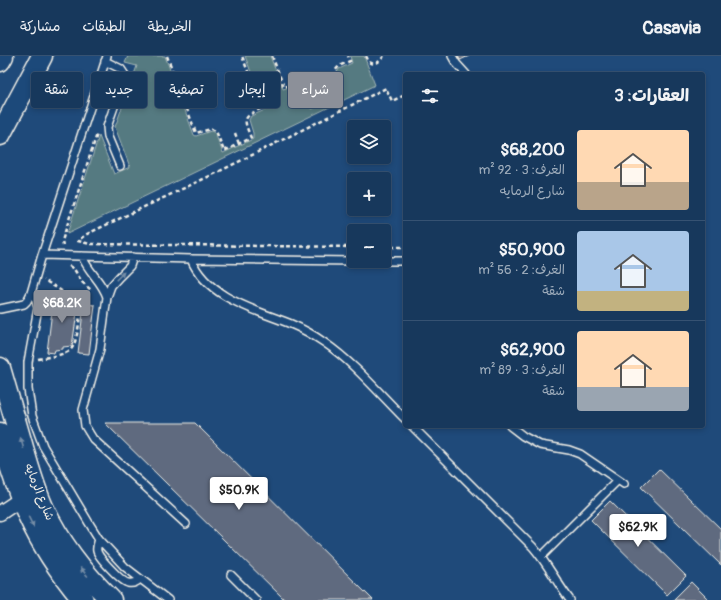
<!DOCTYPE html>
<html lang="ar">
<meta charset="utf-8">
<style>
:root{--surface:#17385c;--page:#244365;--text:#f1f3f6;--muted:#9eacbb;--line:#365272;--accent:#8c9099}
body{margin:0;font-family:Pangolin,"Playpen Sans Arabic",sans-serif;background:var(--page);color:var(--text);direction:rtl;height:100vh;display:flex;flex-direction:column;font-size:15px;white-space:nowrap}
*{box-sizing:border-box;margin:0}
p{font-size:13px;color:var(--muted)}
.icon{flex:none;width:22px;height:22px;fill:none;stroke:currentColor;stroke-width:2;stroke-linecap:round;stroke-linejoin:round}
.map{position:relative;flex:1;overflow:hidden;direction:ltr}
.drawer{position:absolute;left:403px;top:16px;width:302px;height:356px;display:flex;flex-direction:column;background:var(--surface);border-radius:4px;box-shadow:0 2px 6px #0003,0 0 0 1px var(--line);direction:rtl}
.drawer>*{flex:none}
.guide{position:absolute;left:12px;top:16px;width:331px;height:36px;direction:rtl;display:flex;gap:8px}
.controls{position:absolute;left:347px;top:64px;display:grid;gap:8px}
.controls a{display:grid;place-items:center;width:44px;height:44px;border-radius:4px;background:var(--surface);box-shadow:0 2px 6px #0003,0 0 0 1px var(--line);font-size:20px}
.price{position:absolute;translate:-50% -34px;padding:0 9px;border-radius:4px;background:#fff;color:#222;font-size:13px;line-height:26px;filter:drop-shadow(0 1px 2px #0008)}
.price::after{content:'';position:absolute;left:50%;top:24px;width:12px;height:9px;margin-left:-6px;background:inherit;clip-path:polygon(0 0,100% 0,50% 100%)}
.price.selected{background:var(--accent);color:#fff}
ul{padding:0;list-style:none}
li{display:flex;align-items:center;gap:12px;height:100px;padding:0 16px}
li+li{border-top:1px solid var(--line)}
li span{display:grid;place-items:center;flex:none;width:112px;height:80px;border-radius:4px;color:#555}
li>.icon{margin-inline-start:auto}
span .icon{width:48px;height:48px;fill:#fffc;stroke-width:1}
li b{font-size:17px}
h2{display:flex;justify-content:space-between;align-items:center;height:48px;padding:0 16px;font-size:17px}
.tag{padding:0 14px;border-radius:4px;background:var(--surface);box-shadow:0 2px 6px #0003,0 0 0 1px var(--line);font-size:14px;line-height:36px}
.tag.selected{background:var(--accent);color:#fff}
header{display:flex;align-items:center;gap:24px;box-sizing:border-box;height:56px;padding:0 20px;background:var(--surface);border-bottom:1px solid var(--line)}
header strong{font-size:19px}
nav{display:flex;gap:22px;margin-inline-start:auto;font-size:14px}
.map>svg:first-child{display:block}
</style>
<header>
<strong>Casavia</strong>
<nav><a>الخريطة</a><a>الطبقات</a><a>مشاركة</a></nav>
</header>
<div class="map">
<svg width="721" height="544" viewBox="0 0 721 544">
<rect width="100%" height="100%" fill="#1f4a7a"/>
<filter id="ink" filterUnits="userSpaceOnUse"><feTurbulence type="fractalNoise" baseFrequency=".025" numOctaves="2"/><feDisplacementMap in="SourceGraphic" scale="8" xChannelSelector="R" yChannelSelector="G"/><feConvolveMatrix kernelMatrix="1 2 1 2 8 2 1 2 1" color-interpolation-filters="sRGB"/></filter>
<g filter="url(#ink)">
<path fill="#547a81" stroke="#a4b6b4" d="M128 0H165L194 79 196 80 211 75 215 77 223 97 253 83V77L249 64 251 60 265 54 245 0H270L283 33 298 28 302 30 312 53 342 38 336 18 339 13 352 7 350 0H364L375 29 67 178 99 80 114 118 130 111 115 71 137 10 125 7Z"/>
<path fill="#5f6b7f" stroke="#f4f1e8" d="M458 0H469L460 4Z
M54 238 62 240V244L70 245V247H74V250H78L72 290 63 291V293L55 294 54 297 47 296Z
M84 248 95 249 89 298 78 297Z
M105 367H195L373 544H285Z
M659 413 721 473V509L641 431Z
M610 445 686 520 667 539 591 464Z
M691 526 709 544H673Z"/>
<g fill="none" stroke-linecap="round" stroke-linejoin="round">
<g stroke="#f4f1e8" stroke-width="10">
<path id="lane" d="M452 0 456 7 466 18
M105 5 121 13 125 19 107 71 108 81 120 110
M42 199 191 203 354 205
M82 200C88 216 102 225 107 241
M133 201 130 210 119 221 111 230 107 241 100 293 83 354 85 370 93 383 186 468
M191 203C207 242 256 254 291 268 303 273 315 280 325 287 353 306 381 339 405 363
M380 205H405
M31 237 35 241 38 252 28 306V333L32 360 43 390 89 467 99 483 125 511 168 544
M0 253 24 248 27 245 31 237 42 199 107 0
M412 370 533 491C547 507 557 527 570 544
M510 370 523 380 540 389 569 394 580 398 624 428
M99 483C98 487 96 491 97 495 98 501 122 526 128 527 133 528 137 526 140 523
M541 501 618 424
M231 519 256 544"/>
</g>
<g stroke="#f4f1e8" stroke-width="17">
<path id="street" d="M0 457 21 443 29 440"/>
</g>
<g stroke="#f4f1e8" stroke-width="23">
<path id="secondary" d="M0 5 3 0
M0 79 42 0
M0 312C7 337 15 363 22 388 28 409 34 431 43 451 60 487 83 517 111 544
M0 377C8 404 16 432 28 459 42 490 61 518 83 544"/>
</g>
<path stroke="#f4f1e8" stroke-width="2.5" stroke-dasharray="4 3" stroke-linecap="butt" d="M167 0 196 77 211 73 216 75 224 95 251 82C243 62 242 62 262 52L242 0
M272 0 284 31C308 23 305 31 313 51L340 38 334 22V16L339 10 350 5 348 0
M366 0 369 6C376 10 380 5 384 0
M322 31 327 44
M235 77 239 88
M63 190 62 185 97 78
M354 191 90 188 78 185 85 179 216 117 386 32 392 45 405 39
M384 191H405
M69 210 74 213 82 226 91 234
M38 303C47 301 61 300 69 295 78 290 80 258 81 247L44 224"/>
<use href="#lane" stroke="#1f4a7a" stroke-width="7"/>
<use href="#street" stroke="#1f4a7a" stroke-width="14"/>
<use href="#secondary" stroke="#1f4a7a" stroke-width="20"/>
</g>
<defs><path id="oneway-solid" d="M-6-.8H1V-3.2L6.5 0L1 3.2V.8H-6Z"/></defs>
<g fill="#748da6">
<use href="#oneway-solid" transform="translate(120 220) rotate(-45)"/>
<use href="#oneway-solid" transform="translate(22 387) rotate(-106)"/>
<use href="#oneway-solid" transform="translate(31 466) rotate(64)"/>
<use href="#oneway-solid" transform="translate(84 516) rotate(-130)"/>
</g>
</g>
<g text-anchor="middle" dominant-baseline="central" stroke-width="3.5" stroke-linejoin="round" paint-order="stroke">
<g font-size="12" fill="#f4f1e8" stroke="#1f4a7a">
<text transform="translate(39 436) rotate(68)">شارع الرمايه</text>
</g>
</g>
</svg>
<div class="controls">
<a><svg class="icon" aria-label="layers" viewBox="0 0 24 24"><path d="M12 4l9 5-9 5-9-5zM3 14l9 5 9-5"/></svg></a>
<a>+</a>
<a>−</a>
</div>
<b class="price selected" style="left:62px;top:268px">$68.2K</b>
<b class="price" style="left:239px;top:455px">$50.9K</b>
<b class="price" style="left:638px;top:492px">$62.9K</b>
<div class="guide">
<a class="tag selected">شراء</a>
<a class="tag">إيجار</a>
<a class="tag">تصفية</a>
<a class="tag">جديد</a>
<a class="tag">شقة</a>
</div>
<section class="drawer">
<h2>العقارات: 3<svg class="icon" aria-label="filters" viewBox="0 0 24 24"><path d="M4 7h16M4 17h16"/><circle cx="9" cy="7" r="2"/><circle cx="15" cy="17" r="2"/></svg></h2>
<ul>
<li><span style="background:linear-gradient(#ffd9b3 65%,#b9a48a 0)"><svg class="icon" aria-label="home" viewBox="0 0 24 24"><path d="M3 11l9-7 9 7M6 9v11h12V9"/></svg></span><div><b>$68,200</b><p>الغرف: 3 · 92 m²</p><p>شارع الرمايه</p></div></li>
<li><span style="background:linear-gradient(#a9c7e8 75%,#c2b280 0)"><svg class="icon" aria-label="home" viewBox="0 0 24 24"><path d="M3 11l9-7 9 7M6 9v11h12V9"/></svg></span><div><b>$50,900</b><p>الغرف: 2 · 56 m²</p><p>شقة</p></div></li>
<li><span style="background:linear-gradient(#ffd9b3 70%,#9aa5b1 0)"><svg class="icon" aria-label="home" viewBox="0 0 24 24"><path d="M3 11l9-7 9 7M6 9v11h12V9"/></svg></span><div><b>$62,900</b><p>الغرف: 3 · 89 m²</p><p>شقة</p></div></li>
</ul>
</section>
</div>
